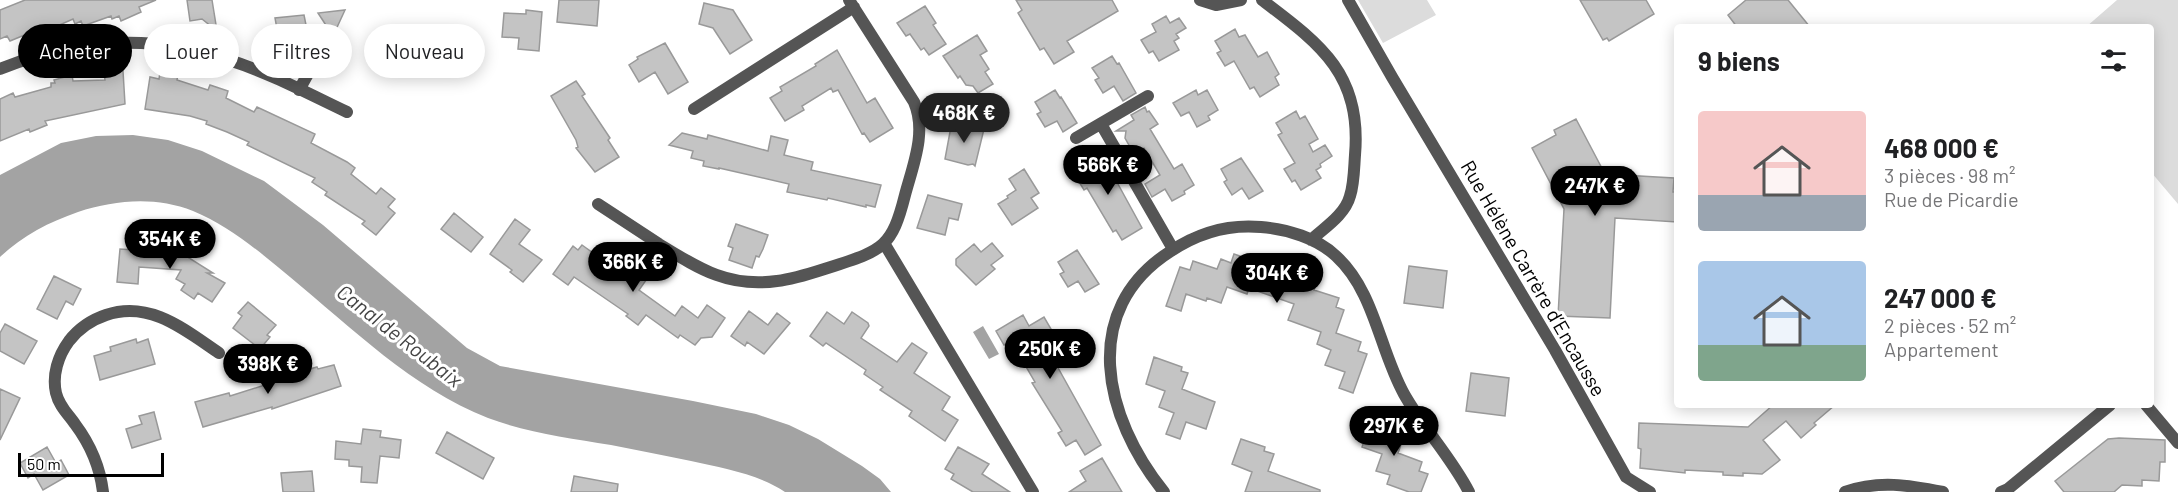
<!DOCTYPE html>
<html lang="fr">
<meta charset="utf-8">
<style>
:root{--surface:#fff;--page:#f6f6f6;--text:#202124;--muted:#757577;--accent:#000}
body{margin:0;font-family:Barlow,sans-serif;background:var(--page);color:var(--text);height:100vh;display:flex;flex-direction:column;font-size:22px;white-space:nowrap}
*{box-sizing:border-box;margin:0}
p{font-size:20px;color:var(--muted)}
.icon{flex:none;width:33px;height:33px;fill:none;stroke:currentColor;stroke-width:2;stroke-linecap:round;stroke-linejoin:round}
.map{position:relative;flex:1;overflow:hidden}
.side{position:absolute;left:1674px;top:24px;width:480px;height:384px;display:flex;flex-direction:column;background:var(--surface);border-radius:6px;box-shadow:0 3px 15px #0003}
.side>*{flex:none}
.hud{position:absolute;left:18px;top:24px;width:570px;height:54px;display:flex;gap:12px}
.scale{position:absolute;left:18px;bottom:15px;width:146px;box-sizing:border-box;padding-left:6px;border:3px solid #000;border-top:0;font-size:16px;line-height:21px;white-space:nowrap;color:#000;-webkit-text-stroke:4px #fff;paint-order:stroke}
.price{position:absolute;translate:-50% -51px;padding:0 14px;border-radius:21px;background:var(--accent);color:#fff;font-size:20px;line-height:39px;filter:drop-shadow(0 2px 3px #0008)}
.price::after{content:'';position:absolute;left:50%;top:36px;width:18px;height:14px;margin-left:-9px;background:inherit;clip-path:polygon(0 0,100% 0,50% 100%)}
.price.selected{background:#222;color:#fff}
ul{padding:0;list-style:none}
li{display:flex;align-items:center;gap:18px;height:150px;padding:0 24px}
li span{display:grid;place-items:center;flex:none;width:168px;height:120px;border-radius:6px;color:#555}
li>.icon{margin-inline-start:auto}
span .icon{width:72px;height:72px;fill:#fffc;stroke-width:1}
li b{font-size:26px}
h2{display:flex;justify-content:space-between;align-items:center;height:72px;padding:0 24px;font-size:26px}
.tag{padding:0 21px;border-radius:27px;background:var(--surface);box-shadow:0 3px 15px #0003;font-size:21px;line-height:54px}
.tag.selected{background:var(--accent);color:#fff}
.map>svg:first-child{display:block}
</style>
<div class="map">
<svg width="2178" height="492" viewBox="0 0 2178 492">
<rect width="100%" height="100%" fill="#fff"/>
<path fill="#dcdcdc" d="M1358 0H1427L1436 15 1383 43Z
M2117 0H2178V204L2151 172V27H2086Z"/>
<path fill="#a3a3a3" d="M133 135 168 140 202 151 264 181 323 225 467 348 500 366 693 401 756 414 789 425 818 439 862 466 880 479 891 492H785C758 474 723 468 691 461 665 456 638 450 611 445 569 438 528 433 488 418 412 388 352 328 290 277 260 252 229 226 193 211 155 196 115 200 78 212 49 222 22 236 0 257V175L61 143 96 136Z
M983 326 999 354 989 359 973 332Z"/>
<path fill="#c4c4c4" stroke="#999" stroke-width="1.5" d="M25 0H156L139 7 141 12 121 21 119 16 112 19 111 16 83 26 81 21 75 24 73 19 46 31 44 27 10 41 7 36 0 39V10Z
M187 0H212L217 31 202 19 190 21Z
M559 0H599L597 26 557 22Z
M1016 0H1112L1118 11 1067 41 1074 52 1054 64 1044 48 1040 50 1018 13 1022 10Z
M1580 0H1646L1654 14 1609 41 1607 38 1603 40Z
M1746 0H1788L1810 27H1737L1728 15Z
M704 3 733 10 752 40 730 54 713 28 699 24Z
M925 6 936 23 933 25 946 44 929 55 924 48 921 50 910 34 906 36 897 23Z
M345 10 333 36 318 13Z
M526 10 542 12 539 51 518 49 519 38 502 37 504 13 526 14Z
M304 15 310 45 281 51 275 18Z
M1166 16 1170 23 1179 18 1186 28 1176 34 1179 38 1174 41 1179 50 1159 61 1153 51 1149 53 1141 40 1156 32 1152 24Z
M1235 29 1239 37 1245 35 1258 57 1267 52 1279 74 1275 77 1279 85 1260 97 1254 87 1250 89 1234 61 1225 66 1217 53 1221 51 1215 41Z
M977 35 987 51 980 55 989 69 985 72 993 84 978 93 973 86 966 85 960 76 958 78 943 56Z
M665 43 688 82 668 94 655 72 639 82 629 65 638 59 637 57Z
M837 50 867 103 875 98 893 128 870 142 864 133 862 134 838 90 833 92 831 88 802 106 804 110 785 121 770 98 782 91 780 87 816 66 815 64Z
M1112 56 1117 64 1119 63 1136 93 1123 101 1114 86 1103 93 1095 80 1099 78 1092 68Z
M123 71 125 104 45 121 47 125 30 132 29 129 0 141V99L13 93 15 97 51 87V83H55L54 80 72 75 73 81 105 80 104 72Z
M160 72 178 74 177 80 208 90 210 85 228 91 226 98 254 112 257 107 315 134 311 143 347 162 355 168 351 174 376 194 381 188 395 199 388 207 395 213 376 235 362 224 365 221 325 195 327 192 312 182 315 178 247 145 249 142 227 132 206 124 207 121 190 116 145 109 150 77 159 79Z
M576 81 585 94 582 96 610 138 608 140 619 157 595 172 576 148 578 147 576 140 551 96Z
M1055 90 1060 98 1061 97 1077 123 1063 132 1057 121 1045 127 1037 114 1041 112 1035 102Z
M1196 90 1198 95 1207 90 1218 110 1208 116 1210 120 1197 127 1189 112 1181 116 1173 103Z
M1145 107 1147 112 1149 111 1158 124 1150 129 1174 169 1182 164 1194 185 1184 191 1185 194 1172 201 1165 189 1152 197 1145 184 1160 175 1144 148 1134 154 1125 138 1126 131H1116L1134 120 1131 115Z
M1296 111 1300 119 1305 116 1318 139 1309 144 1313 152 1325 145 1332 156 1320 164 1321 167 1316 170 1321 178 1301 190 1295 180 1292 182 1284 169 1295 163 1278 135 1282 133 1276 123Z
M1576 119 1605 174 1674 178 1673 192H1677V222L1615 218 1610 318 1558 316 1564 209 1532 148 1556 135 1554 130Z
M952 121 984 129 975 166 973 164 968 165 945 159Z
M682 133 707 139 708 135 768 151 771 136 788 140 784 155 813 162 811 170 881 185 875 207 866 205V207L828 198 827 200 787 192 789 184 719 168V169L703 166 704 161 691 158 693 151 669 145Z
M1101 153 1142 228 1122 240 1116 230 1113 232 1087 188 1084 190 1076 177 1079 175 1076 169Z
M1241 158 1263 191 1249 199 1242 188 1232 195 1224 182 1227 180 1221 169Z
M1024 169 1039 193 1031 198 1038 208 1012 225 998 204 1008 198 1007 196 1016 190 1009 179Z
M928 195 962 204 958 220 949 218 945 235 917 228Z
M454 213 483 237 471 252 441 229Z
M515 219 530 230 519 244 542 260 523 282 510 272 512 270 490 254Z
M736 224 768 235 763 249 759 257 756 256 752 268 729 260 733 248 728 246Z
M992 243 1003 256 991 265 995 269 976 285 956 265V259L974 244 981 252Z
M167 245 190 256 189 258 213 273H207L225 283 212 302 198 293 194 299 181 290 185 284 176 279 181 270 139 267 138 284 117 282 120 249 167 252Z
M582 245 600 258 609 245 623 255 622 257 649 276 639 290 675 316 682 306 698 318 707 305 725 318 712 337 701 338 695 345 680 335 678 338 646 315 638 325 626 316 628 314 574 277 568 285 553 274 573 246 578 250Z
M1077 250 1099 284 1085 292 1078 281 1068 287 1060 274 1064 272 1058 262Z
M1234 254 1283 271 1285 265 1309 274 1306 283 1316 286 1314 290 1339 298 1336 307 1344 310 1336 333 1361 342 1358 351 1367 354 1353 393 1339 388 1345 372 1325 365 1331 350 1317 344 1321 332 1288 320 1294 304 1249 288 1247 294 1227 287 1221 303 1207 298 1206 301 1186 294 1181 311 1166 306 1180 267 1190 270 1193 261 1217 269 1221 259 1231 263Z
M1409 266 1447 271 1443 308 1404 303Z
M54 276 81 289 73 305 66 301 57 319 37 309Z
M248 302 276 325 267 335 270 337 260 349 233 328 242 316 238 313Z
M749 311 768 325 777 313 790 323 764 354 747 342 745 346 731 336Z
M827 312 844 324 852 312 868 323 869 326 861 338 897 362 912 343 927 353 914 373 950 397 942 410 958 420 945 441 909 416 912 411 880 390 883 387 864 374 866 370 826 343 823 346 810 336Z
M1023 315 1029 326 1044 317 1058 341 1047 348 1101 445 1085 455 1076 440 1066 446 1058 433 1062 431 1032 383 1035 382 1011 341 1004 345 996 331Z
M5 324 37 341 24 364 0 351V333Z
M136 339 137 343 148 339 155 364 100 380 94 356 111 351 110 347Z
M1154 357 1182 367 1181 371 1188 373 1182 389 1215 402 1206 429 1186 422 1180 439 1166 434 1174 413 1159 407 1165 391 1146 384Z
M334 365 341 386 272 409V407L203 427 195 402 229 393 230 396 265 385 264 382 279 378 317 367 318 369Z
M1471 373 1509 378 1505 416 1466 411Z
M0 389 20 398 0 440Z
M1773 405H1835L1814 423 1816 425 1801 438 1786 421 1763 440 1780 460 1762 474 1743 473V476L1723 475V472L1685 470V473L1640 468 1641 449 1638 448 1639 423 1748 427Z
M154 412 161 439 132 448 126 429 142 424 139 416Z
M1373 416 1397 424 1394 433 1404 436 1398 453 1422 462 1419 471 1428 474 1421 492H1409L1387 484 1390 475 1376 471 1382 454 1362 447Z
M363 429 381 431 380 437 401 440 399 458 380 456 377 483 361 482 362 467 349 466V460L335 459 336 441 361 444Z
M447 432 494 458 483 479 436 453Z
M2119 438 2165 440V462H2160L2159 481 2142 480V486L2122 485 2114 492H2064L2055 481 2108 439Z
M1241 439 1265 447 1264 451 1274 454 1268 471 1320 490V492H1245L1252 472 1232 464Z
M47 447 56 463 61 460 69 475 43 490 34 474 28 478 20 463Z
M958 447 989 464 982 474 1010 492H973L951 479 954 474 945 469Z
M1102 458 1122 492H1069L1086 481 1080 471Z
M312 471 314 492H283L281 473Z
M574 476 618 484 617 492H571Z"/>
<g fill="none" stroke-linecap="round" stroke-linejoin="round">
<path stroke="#555" stroke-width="12" d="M1200 0 1216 5 1241 0
M1262 0C1320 44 1362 74 1355 155 1354 169 1354 184 1350 196 1345 215 1324 228 1311 240
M1348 0 1392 77 1555 350 1626 477 1650 492
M0 69C75 39 151 33 229 60 270 73 309 94 347 112
M299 90 319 54
M694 109 854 7
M1101 124 1173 249
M1076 138 1148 96
M598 204C618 217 638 230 659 244 698 268 728 288 777 281 796 279 815 272 834 266 883 250 892 247 905 195 913 165 927 132 914 102L849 0
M884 243 1033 492
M2146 405 2178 443
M103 492C100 467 90 444 75 424 68 414 59 406 56 393 52 375 58 356 69 341 79 328 91 320 106 315 150 300 185 330 219 353
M1164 492C1104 418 1078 310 1171 251 1198 233 1228 224 1261 227 1287 229 1317 238 1336 256 1375 292 1379 349 1404 394 1423 428 1451 457 1469 492
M1845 492C1878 480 1909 485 1943 492
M2001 492 2008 489 2110 405"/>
</g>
<g text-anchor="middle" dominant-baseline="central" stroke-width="6" stroke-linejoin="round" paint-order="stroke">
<g font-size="20" fill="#000" stroke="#fff">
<text transform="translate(1534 278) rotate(60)">Rue Hélène Carrère d’Encausse</text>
</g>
<g font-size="21" font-style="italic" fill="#444" stroke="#fff">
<text transform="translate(400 335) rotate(38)">Canal de Roubaix</text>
</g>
</g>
</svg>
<div class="scale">50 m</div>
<b class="price selected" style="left:964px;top:144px">468K €</b>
<b class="price" style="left:1108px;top:196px">566K €</b>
<b class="price" style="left:1595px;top:217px">247K €</b>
<b class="price" style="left:170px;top:270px">354K €</b>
<b class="price" style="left:633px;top:293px">366K €</b>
<b class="price" style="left:1277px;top:304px">304K €</b>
<b class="price" style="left:1050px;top:380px">250K €</b>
<b class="price" style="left:268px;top:395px">398K €</b>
<b class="price" style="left:1394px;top:457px">297K €</b>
<div class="hud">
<a class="tag selected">Acheter</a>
<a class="tag">Louer</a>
<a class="tag">Filtres</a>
<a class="tag">Nouveau</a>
</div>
<section class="side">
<h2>9 biens<svg class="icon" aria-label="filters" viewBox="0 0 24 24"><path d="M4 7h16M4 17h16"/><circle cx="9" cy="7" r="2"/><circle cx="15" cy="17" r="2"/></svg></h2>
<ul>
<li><span style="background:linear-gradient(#f6c9c9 70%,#9aa5b1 0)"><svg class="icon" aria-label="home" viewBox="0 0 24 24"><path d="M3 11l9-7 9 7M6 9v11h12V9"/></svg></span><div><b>468 000 €</b><p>3 pièces · 98 m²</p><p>Rue de Picardie</p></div></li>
<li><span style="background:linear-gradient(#a9c7e8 70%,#7fa58c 0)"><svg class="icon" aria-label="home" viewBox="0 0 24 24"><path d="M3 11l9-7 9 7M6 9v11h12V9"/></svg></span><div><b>247 000 €</b><p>2 pièces · 52 m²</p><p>Appartement</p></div></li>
</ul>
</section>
</div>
